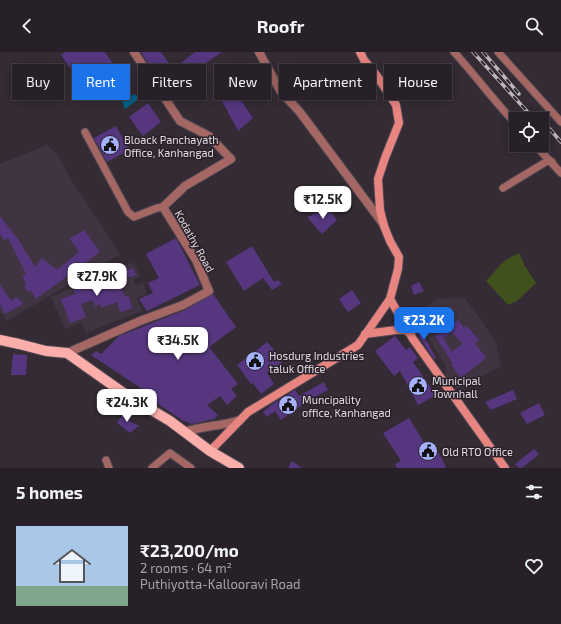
<!DOCTYPE html>
<meta charset="utf-8">
<style>
:root{--surface:#272028;--page:#2f2830;--text:#f1f3f6;--muted:#a4a3a8;--line:#433e45;--accent:#1a73e8}
body{margin:0;font-family:"Exo 2",sans-serif;background:var(--page);color:var(--text);height:100vh;display:flex;flex-direction:column;font-size:15px;white-space:nowrap}
*{box-sizing:border-box;margin:0}
p{font-size:13px;color:var(--muted)}
.icon{flex:none;width:22px;height:22px;fill:none;stroke:currentColor;stroke-width:2;stroke-linecap:round;stroke-linejoin:round}
.map{position:relative;height:416px;overflow:hidden}
.details{display:flex;flex-direction:column;background:var(--surface);flex:1}
.details>*{flex:none}
.guide{position:absolute;left:12px;top:12px;width:537px;height:36px;display:flex;gap:8px}
.tools{position:absolute;left:509px;top:60px;display:grid;gap:8px}
.tools a{display:grid;place-items:center;width:40px;height:40px;border-radius:0px;background:var(--surface);box-shadow:0 2px 10px #0003,0 0 0 1px var(--line);font-size:20px}
.price{position:absolute;translate:-50% -34px;padding:0 9px;border-radius:8px;background:#fff;color:#222;font-size:13px;line-height:26px;filter:drop-shadow(0 1px 2px #0008)}
.price::after{content:'';position:absolute;left:50%;top:24px;width:12px;height:9px;margin-left:-6px;background:inherit;clip-path:polygon(0 0,100% 0,50% 100%)}
.price.current{background:var(--accent);color:#fff}
ul{padding:0;list-style:none}
li{display:flex;align-items:center;gap:12px;height:100px;padding:0 16px}
li+li{border-top:1px solid var(--line)}
li span{display:grid;place-items:center;flex:none;width:112px;height:80px;border-radius:0px;color:#555}
li>.icon{margin-inline-start:auto}
span .icon{width:48px;height:48px;fill:#fffc;stroke-width:1}
li b{font-size:17px}
h2{display:flex;justify-content:space-between;align-items:center;height:48px;padding:0 16px;font-size:17px}
.chip{padding:0 14px;border-radius:0px;background:var(--surface);box-shadow:0 2px 10px #0003,0 0 0 1px var(--line);font-size:14px;line-height:36px}
.chip.current{background:var(--accent);color:#fff}
header{display:flex;justify-content:space-between;align-items:center;height:52px;padding:0 16px;background:var(--surface);font-size:18px;font-weight:700}
.map>svg:first-child{display:block}
</style>
<header><svg class="icon" aria-label="back" viewBox="0 0 24 24"><path d="M15 5l-7 7 7 7"/></svg>Roofr<svg class="icon" aria-label="search" viewBox="0 0 24 24"><circle cx="10" cy="10" r="6"/><path d="M15 15l6 6"/></svg></header>
<div class="map">
<svg width="561" height="416" viewBox="0 0 561 416">
<rect width="100%" height="100%" fill="#342b35"/>
<path fill="#413442" d="M47 93 58 103 70 126 120 202 7 269 0 260V112Z
M134 210 140 225 133 227 135 233 143 230 147 242 137 246 142 259 86 281 82 270 65 277 51 245Z
M465 246 496 290 501 314 475 328 464 337 446 333V314L414 264 438 247Z"/>
<path fill="#40511e" d="M519 201 525 214 536 231 517 249 508 253 486 229 504 209Z"/>
<path fill="#016085" d="M134 42 140 46 125 57 122 49Z"/>
<path fill="#56377f" fill-rule="evenodd" d="M65 0H105L113 12 82 33 61 3Z
M141 0H161L173 17 195 0H222L196 18 198 21 169 43Z
M236 41 253 66 238 79 222 49Z
M148 51 161 70 143 84 129 65Z
M116 74 129 98 107 110 94 86Z
M328 157 337 168 322 182 307 165Z
M0 164 16 185H17L35 215 42 206 57 218 79 200 70 187 84 178 100 200 36 247 31 239 28 240 24 234 26 232 22 224 26 222 8 186 4 188 0 182Z
M176 186 200 233 147 259 139 247 153 241 148 231 159 226 146 202Z
M252 194 274 230 278 228 282 232 272 238 263 226 244 239 226 210Z
M133 216 136 223 126 226 122 220Z
M121 221 124 231 120 232 125 245 129 244 132 256 120 260 117 250 101 256 100 252 95 254 93 248 81 252 86 265 70 271 61 247 75 242 74 238Z
M419 230 424 239 414 243 411 234Z
M0 233 11 249 17 245 23 252 5 262 0 252Z
M352 238 361 251 348 260 339 247Z
M213 242 236 275 209 295 238 332 231 337 237 344 227 353 220 344 207 353 218 363 214 367 192 372 182 368 151 347 152 345 145 339 91 303 96 299 101 302 119 284 185 258Z
M446 267 451 273 458 268 464 276 467 274 479 288 475 291 486 306 461 326 451 313 453 312 435 284 438 282 433 276ZM452 280 462 292 452 300 443 286Z
M419 275 436 306 434 307 414 277Z
M395 284 406 298 410 295 418 306 413 310 436 343 418 353 400 319 394 324 375 299Z
M267 290 274 298 272 299 282 311 277 316 275 314 267 321 274 332 261 342 253 331 251 332 237 313Z
M13 302 27 303 26 323H11Z
M324 330 328 338 303 351 304 352 281 368 275 359 267 365 263 360 271 353 295 338 299 344Z
M513 338 517 347 491 358 485 350Z
M539 351 545 363 527 372 520 361Z
M124 360 132 363 129 369 139 374 130 381 117 371Z
M409 366 426 394 432 390 442 407 446 416H397L395 412 401 409 383 381Z
M534 397 539 402 522 416H519L515 412Z
M292 409 302 416H288Z"/>
<g fill="none" stroke-linecap="round" stroke-linejoin="round">
<g stroke="#504751" stroke-width="9">
<path id="minor" d="M454 0C475 23 494 49 516 72
M498 0 561 70
M85 80 128 160 134 165 157 156 163 155
M535 93 561 121
M503 136 549 108 552 110
M106 408 109 416
M152 416 170 401 191 416"/>
</g>
<g stroke="#504751" stroke-width="10">
<path id="tertiary" d="M259 0 281 40 299 59 384 173
M67 301 140 269 183 253 209 239 196 208 163 155 185 134 231 107 209 84 180 69 134 0
M184 380C203 374 222 374 240 368"/>
</g>
<g stroke="#504751" stroke-width="10">
<path id="secondary" d="M390 247 413 287 505 416
M365 282 396 278H405L411 282
M210 399 248 360 358 293 390 247 398 217 399 205 390 189 384 174 380 158 378 127 385 106 399 71 396 53 377 24 364 8 360 0"/>
</g>
<g stroke="#504751" stroke-width="12">
<path id="primary" d="M0 288 19 292 46 299 67 301 125 342 170 369 210 399 239 416"/>
</g>
<use href="#minor" stroke="#a56763" stroke-width="7"/>
<use href="#tertiary" stroke="#a56763" stroke-width="8"/>
<use href="#secondary" stroke="#e88580" stroke-width="8"/>
<use href="#primary" stroke="#fcafaa" stroke-width="10"/>
<g stroke="#bbb5bc" stroke-width="3.5">
<path id="rail" d="M473 0 534 67
M483 0 519 42
M542 68 561 90"/>
</g>
<use href="#rail" stroke="#2a212b" stroke-width="2" stroke-dasharray="6" stroke-linecap="butt"/>
</g>
<defs>
<g id="civic-disc" transform="scale(1)"><circle r="9.5" fill="#a5b1fc" stroke="#2a212b"/><path d="M-.6-6.5H3V-4.5H.6V-3L4-1V1h2V6H-6V1h2V-1L-.6-3ZM-1.2 2.5V6h2.4V2.5Z" fill="#111"/></g>
</defs>
<g fill-rule="evenodd">
<use href="#civic-disc" x="110" y="93"/>
<use href="#civic-disc" x="255" y="309"/>
<use href="#civic-disc" x="418" y="334"/>
<use href="#civic-disc" x="288" y="353"/>
<use href="#civic-disc" x="428" y="399"/>
</g>
<g text-anchor="middle" dominant-baseline="central" stroke-width="3" stroke-linejoin="round" paint-order="stroke">
<g font-size="11" fill="#e0dae1" stroke="#2a212b" text-anchor="start">
<text x="124" y="87">Bloack Panchayath<tspan x="124" dy="13">Office, Kanhangad</tspan></text>
<text x="269" y="303">Hosdurg Industries<tspan x="269" dy="13">taluk Office</tspan></text>
<text x="432" y="328">Municipal<tspan x="432" dy="13">Townhall</tspan></text>
<text x="302" y="347">Muncipality<tspan x="302" dy="13">office, Kanhangad</tspan></text>
<text x="442" y="399">Old RTO Office</text>
</g>
<g font-size="11" fill="#e0dae1" stroke="#2a212b">
<text transform="translate(195 189) rotate(61)">Kodathy Road</text>
</g>
</g>
</svg>
<div class="tools">
<a><svg class="icon" aria-label="locate" viewBox="0 0 24 24"><circle cx="12" cy="12" r="6"/><path d="M12 2v4M12 18v4M2 12h4M18 12h4"/></svg></a>
</div>
<b class="price" style="left:323px;top:168px">₹12.5K</b>
<b class="price" style="left:97px;top:245px">₹27.9K</b>
<b class="price current" style="left:424px;top:289px">₹23.2K</b>
<b class="price" style="left:178px;top:309px">₹34.5K</b>
<b class="price" style="left:127px;top:371px">₹24.3K</b>
<div class="guide">
<a class="chip">Buy</a>
<a class="chip current">Rent</a>
<a class="chip">Filters</a>
<a class="chip">New</a>
<a class="chip">Apartment</a>
<a class="chip">House</a>
</div>
</div>
<section class="details">
<h2>5 homes<svg class="icon" aria-label="filters" viewBox="0 0 24 24"><path d="M4 7h16M4 17h16"/><circle cx="9" cy="7" r="2"/><circle cx="15" cy="17" r="2"/></svg></h2>
<ul>
<li><span style="background:linear-gradient(#a9c7e8 75%,#7fa58c 0)"><svg class="icon" aria-label="home" viewBox="0 0 24 24"><path d="M3 11l9-7 9 7M6 9v11h12V9"/></svg></span><div><b>₹23,200/mo</b><p>2 rooms · 64 m²</p><p>Puthiyotta-Kallooravi Road</p></div><svg class="icon" aria-label="heart" viewBox="0 0 24 24"><path d="M12 20l-8-8c-3-5 5-10 8-4 3-6 11-1 8 4z"/></svg></li>
</ul>
</section>
